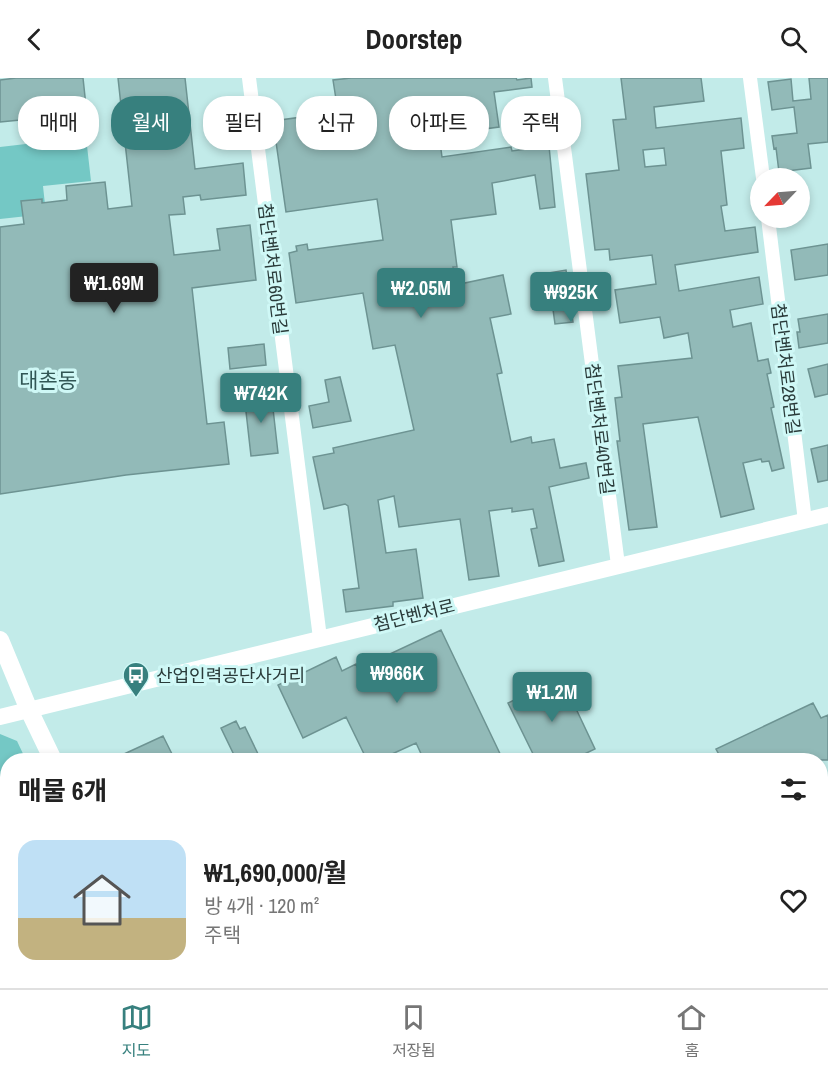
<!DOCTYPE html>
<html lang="ko">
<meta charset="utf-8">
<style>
:root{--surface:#fff;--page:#f6f6f6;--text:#222;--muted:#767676;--line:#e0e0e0;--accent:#37807e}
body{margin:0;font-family:"Archivo Narrow","Noto Sans KR",sans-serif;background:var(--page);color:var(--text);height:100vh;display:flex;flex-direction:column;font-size:22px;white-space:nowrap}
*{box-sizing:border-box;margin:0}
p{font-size:20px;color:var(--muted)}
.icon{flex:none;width:33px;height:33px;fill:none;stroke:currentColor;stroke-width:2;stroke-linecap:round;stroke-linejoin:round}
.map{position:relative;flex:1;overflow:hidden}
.details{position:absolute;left:0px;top:675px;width:828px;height:236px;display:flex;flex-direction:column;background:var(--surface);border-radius:24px 24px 0 0;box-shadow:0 3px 9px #0003}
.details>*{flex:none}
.guide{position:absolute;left:18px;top:18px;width:792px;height:54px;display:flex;gap:12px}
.needle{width:39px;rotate:245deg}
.buttons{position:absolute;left:750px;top:90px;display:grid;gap:12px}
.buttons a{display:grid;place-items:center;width:60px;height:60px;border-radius:50%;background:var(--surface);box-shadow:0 3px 9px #0003;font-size:30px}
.price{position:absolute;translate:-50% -51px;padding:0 14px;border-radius:6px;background:var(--accent);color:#fff;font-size:20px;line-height:39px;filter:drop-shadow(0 2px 3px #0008)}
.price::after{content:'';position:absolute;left:50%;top:36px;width:18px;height:14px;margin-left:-9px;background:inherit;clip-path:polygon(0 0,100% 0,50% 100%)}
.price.current{background:#222;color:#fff}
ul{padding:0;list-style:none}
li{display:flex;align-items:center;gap:18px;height:150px;padding:0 18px}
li+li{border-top:2px solid var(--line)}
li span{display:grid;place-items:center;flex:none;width:168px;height:120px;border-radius:18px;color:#555}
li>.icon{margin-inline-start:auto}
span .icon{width:72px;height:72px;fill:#fffc;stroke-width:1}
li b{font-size:26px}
h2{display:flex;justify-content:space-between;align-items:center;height:72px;padding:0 18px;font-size:26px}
.tag{padding:0 21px;border-radius:24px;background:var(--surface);box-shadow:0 3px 9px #0003;font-size:21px;line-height:54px}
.tag.current{background:var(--accent);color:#fff}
header{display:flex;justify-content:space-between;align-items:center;height:78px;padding:0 18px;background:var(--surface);font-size:27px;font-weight:700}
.menu{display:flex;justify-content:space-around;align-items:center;height:84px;border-top:2px solid var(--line);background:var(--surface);font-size:16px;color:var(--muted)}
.menu a{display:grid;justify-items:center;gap:3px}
.menu .current{color:var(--accent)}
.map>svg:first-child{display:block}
</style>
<header><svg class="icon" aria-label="back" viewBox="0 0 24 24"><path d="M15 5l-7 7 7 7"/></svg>Doorstep<svg class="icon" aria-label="search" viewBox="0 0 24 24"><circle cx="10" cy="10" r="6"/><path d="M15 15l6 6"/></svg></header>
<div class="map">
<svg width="828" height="910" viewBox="0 0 828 910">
<rect width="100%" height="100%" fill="#c2ebe9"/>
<path fill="#74c8c5" d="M86 59 91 103 43 108 46 136 0 141V69Z
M0 656 17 663 26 682H8L7 724 0 718Z
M828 841V910H827L821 896 820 845Z"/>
<path fill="#92bab8" stroke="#6d9392" stroke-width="1.5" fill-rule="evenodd" d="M16 0H83L86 28 71 30V37L0 44V2Z
M118 0H185L195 91 243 85 246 117 201 122 200 117 183 119 185 136 169 137 174 177 220 172 217 151 250 147 256 202 192 210 207 346 224 344 229 386 126 397 0 416V149L24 146 21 123 42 121V125L67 122 66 108 105 104 108 131 132 128Z
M351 0H516L517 2 531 0 532 9 494 14 499 49 439 57 442 79 511 69 512 73 549 68 555 129 540 131 535 97 492 105 496 136 451 142 457 189H453L455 207 503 197 511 236 490 240 502 295 497 296 511 364 531 359 532 365 554 361 560 390 586 385 589 400 549 409 564 483 539 488 531 451 537 450 533 431 512 434V430L489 433 499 498 469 502 460 441 399 449 394 418 378 422 386 475 416 471 423 520 393 524V528L346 534 343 512 359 510 348 428 345 426 324 431 313 379 334 375 333 370 414 352 395 267 373 271 363 215 296 225 289 175 297 173 296 168 307 166 308 172 383 162 377 121 286 134 273 43 338 34 333 2Z
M621 0H701L704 23 654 29 656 50 741 40 744 70 721 73 727 127 721 128 725 153 755 149 758 174 675 187 679 213 759 199 763 226 730 232 733 249 751 245 758 283 768 281 771 295 767 296 774 329 771 330 784 390 772 393 769 383 762 384 761 381 743 385 754 431 721 439 698 339 643 346 657 449 629 452 617 363H620L615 320 622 319 618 288 692 280 688 255 664 260 660 239 620 245 615 212 656 206 652 177 610 182 609 171 595 172 586 96 619 92 613 42 626 41ZM664 70 666 87 645 89 643 72Z
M809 0H828V64L808 66 811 90 779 94 776 70 774 71 772 58 797 55 794 29 772 32 768 4 791 1 793 23 811 21Z
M828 166V197L795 202 791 172Z
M566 192 573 244 555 246 548 195Z
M828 236V265L799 270 797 254H800L798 241Z
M264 266 266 287 230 291 228 270Z
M828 286V316L815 319 808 291Z
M340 299 351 343 313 350 309 328 329 324 325 302Z
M271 313 278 375 251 378 244 316Z
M828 367V402L818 404 811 371Z
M441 552 503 682H424L416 665 379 682H367L346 639 303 660 278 607 336 579 342 593 356 586 358 591Z
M561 599 595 671 572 682H536L508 625Z
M813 625 821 640 828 637V682H722L716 671Z
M236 643 240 651 245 649 259 678 251 682 248 676 236 681 221 650Z
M163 658 175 682H111Z"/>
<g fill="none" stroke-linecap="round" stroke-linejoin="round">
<path stroke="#fff" stroke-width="14" d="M249 0 320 560
M555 0 618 487
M750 0 763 100
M768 140 805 443"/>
<path stroke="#fff" stroke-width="16" d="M0 639 828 437"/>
<path stroke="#fff" stroke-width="18" d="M0 562 29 632 53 682
M156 903 159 910"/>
</g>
<defs>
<g id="bus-pin" transform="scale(1.35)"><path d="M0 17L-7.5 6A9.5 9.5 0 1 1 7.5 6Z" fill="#37807e" stroke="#cff8f6"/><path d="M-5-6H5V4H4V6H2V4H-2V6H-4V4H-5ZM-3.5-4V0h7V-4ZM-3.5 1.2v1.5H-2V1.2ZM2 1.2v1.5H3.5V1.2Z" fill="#fff"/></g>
</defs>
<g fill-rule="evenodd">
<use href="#bus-pin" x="136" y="597"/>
</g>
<g text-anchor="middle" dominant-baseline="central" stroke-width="6" stroke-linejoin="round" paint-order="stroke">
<g font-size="18" fill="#2a3b3a" stroke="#cff8f6">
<text transform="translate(273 191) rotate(83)">첨단벤처로60번길</text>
<text transform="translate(786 291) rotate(83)">첨단벤처로28번길</text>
<text transform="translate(600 351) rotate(83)">첨단벤처로40번길</text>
<text transform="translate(414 537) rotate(-14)">첨단벤처로</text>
</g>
<g font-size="18" fill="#2a3b3a" stroke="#cff8f6" text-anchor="start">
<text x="156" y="597">산업인력공단사거리</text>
</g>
<g font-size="21" fill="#315655" stroke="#cff8f6">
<text x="48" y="302">대촌동</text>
</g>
</g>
</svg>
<div class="buttons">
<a><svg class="needle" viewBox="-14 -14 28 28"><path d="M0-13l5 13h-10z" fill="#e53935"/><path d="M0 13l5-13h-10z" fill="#767676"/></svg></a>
</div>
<b class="price current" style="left:114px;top:236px">₩1.69M</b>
<b class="price" style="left:421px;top:241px">₩2.05M</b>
<b class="price" style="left:571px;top:245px">₩925K</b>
<b class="price" style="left:261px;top:346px">₩742K</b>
<b class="price" style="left:397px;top:626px">₩966K</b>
<b class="price" style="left:552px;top:645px">₩1.2M</b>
<div class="guide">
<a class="tag">매매</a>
<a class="tag current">월세</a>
<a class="tag">필터</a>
<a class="tag">신규</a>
<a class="tag">아파트</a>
<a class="tag">주택</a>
</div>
<section class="details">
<h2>매물 6개<svg class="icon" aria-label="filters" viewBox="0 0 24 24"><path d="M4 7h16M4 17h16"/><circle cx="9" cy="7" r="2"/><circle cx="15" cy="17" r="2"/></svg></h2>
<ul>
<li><span style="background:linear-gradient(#bfe0f5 65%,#c2b280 0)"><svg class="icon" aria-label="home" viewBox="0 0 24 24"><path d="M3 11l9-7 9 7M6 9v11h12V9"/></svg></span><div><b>₩1,690,000/월</b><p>방 4개 · 120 m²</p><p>주택</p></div><svg class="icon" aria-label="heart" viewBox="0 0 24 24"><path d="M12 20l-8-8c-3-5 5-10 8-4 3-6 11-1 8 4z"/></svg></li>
</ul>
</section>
</div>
<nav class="menu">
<a class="current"><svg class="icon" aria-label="map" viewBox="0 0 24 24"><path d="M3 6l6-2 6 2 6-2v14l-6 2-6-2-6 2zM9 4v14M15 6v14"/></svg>지도</a>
<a><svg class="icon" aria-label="saved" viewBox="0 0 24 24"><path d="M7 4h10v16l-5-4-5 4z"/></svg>저장됨</a>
<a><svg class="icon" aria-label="home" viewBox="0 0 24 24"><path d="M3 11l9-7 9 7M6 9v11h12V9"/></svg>홈</a>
</nav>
